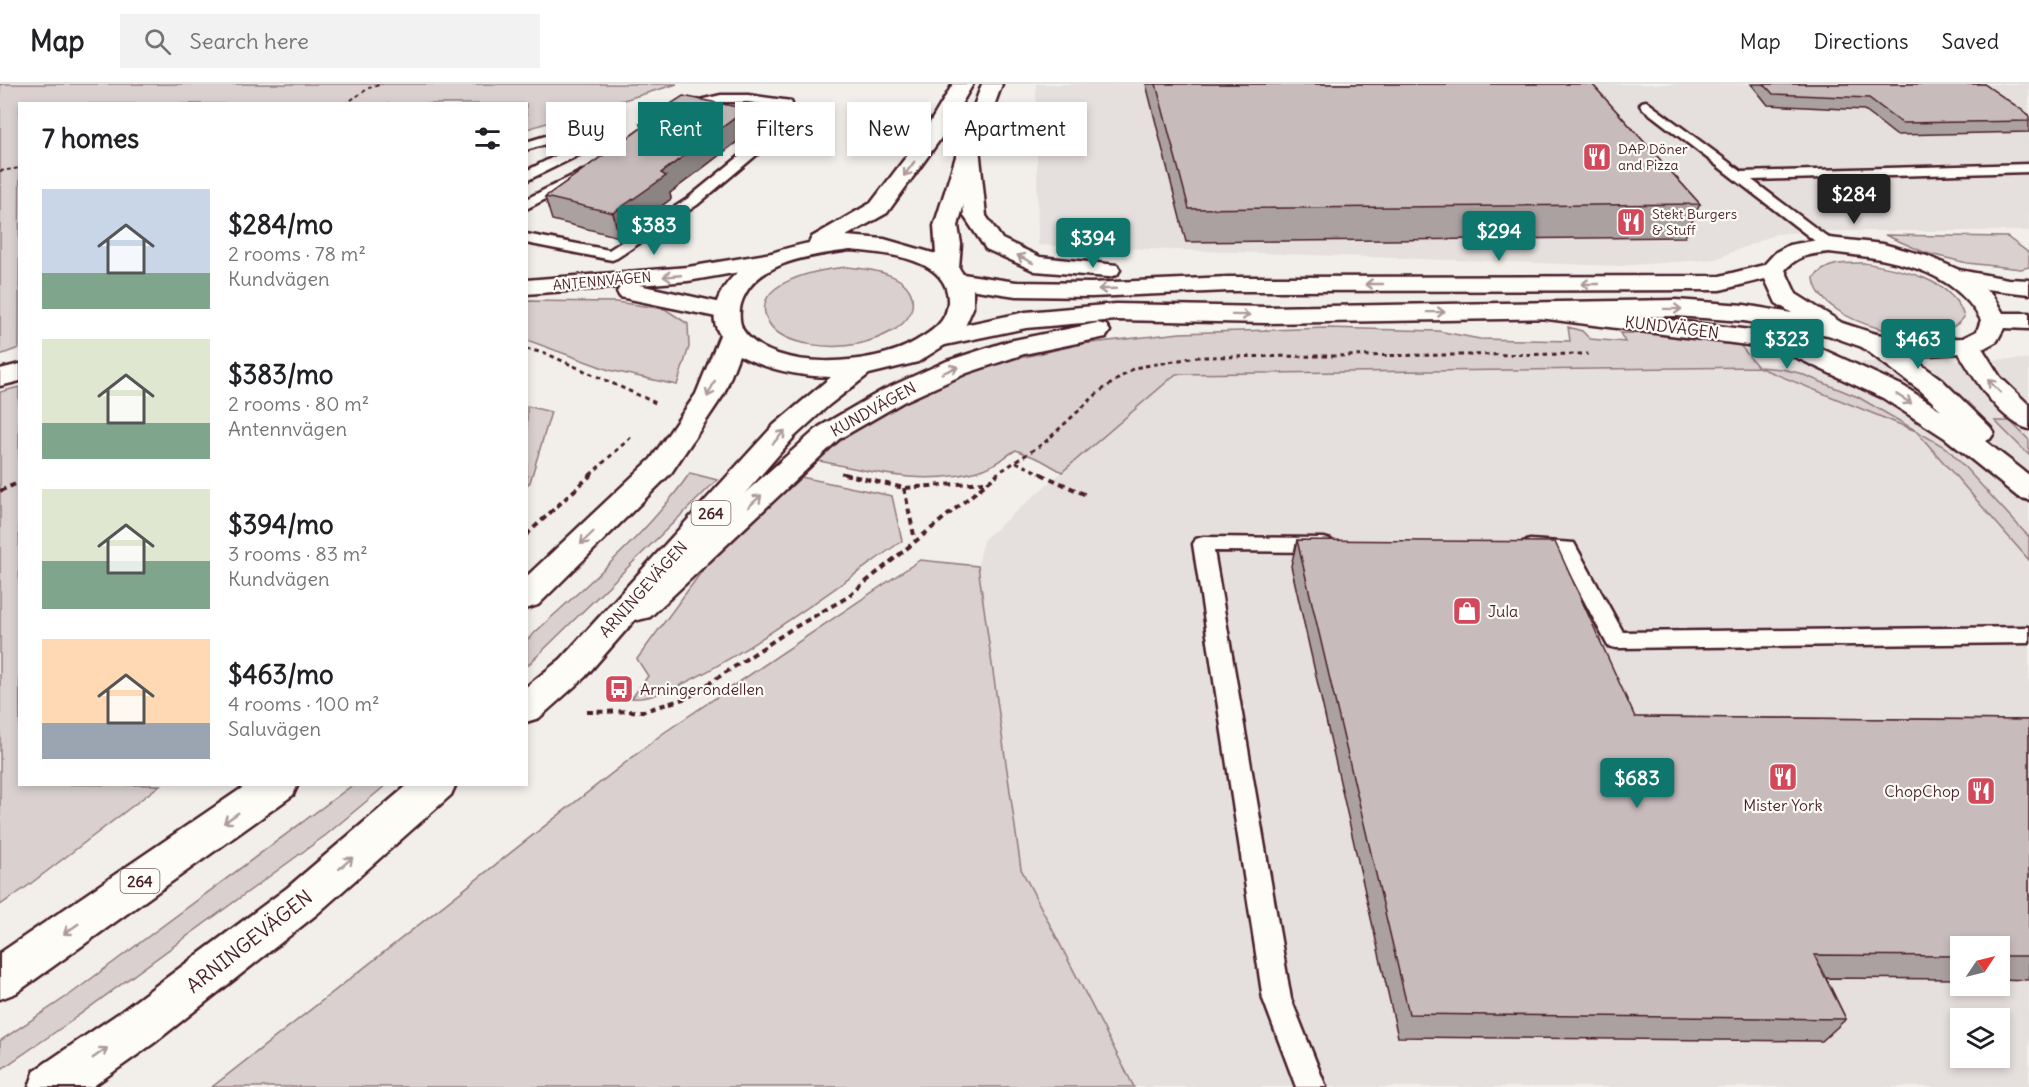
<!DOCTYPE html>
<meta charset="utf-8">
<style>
:root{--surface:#fff;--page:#f2f2f2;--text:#202124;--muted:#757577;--line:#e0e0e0;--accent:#0f766e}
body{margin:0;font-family:Delius,sans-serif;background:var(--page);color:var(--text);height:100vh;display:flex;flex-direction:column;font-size:22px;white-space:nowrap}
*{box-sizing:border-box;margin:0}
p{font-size:20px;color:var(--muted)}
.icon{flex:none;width:33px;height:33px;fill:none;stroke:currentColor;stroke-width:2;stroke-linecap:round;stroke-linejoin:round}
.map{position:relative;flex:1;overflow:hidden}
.details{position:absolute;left:18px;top:18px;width:510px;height:684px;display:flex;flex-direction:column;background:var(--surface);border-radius:0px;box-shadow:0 3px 9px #0003}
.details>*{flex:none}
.hud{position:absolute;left:546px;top:18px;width:570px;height:54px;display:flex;gap:12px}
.needle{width:39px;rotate:55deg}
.fabs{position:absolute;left:1950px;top:852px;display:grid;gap:12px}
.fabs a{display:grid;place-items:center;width:60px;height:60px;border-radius:0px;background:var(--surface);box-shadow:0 3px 9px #0003;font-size:30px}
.price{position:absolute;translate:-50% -51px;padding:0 14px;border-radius:6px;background:var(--accent);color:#fff;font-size:20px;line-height:39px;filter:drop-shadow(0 2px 3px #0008)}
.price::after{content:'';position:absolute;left:50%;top:36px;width:18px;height:14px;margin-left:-9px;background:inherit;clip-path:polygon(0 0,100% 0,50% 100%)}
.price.selected{background:#222;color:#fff}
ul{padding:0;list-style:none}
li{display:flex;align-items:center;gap:18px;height:150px;padding:0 24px}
li span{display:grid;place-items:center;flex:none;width:168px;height:120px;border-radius:0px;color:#555}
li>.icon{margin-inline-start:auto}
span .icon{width:72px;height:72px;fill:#fffc;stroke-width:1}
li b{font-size:26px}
h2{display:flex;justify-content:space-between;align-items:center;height:72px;padding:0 24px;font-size:26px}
.pill{padding:0 21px;border-radius:0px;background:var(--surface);box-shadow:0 3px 9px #0003;font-size:21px;line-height:54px}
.pill.selected{background:var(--accent);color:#fff}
header{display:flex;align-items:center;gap:36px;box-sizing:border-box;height:84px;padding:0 30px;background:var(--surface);border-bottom:2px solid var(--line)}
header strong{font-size:28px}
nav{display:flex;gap:33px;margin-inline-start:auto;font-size:21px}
.search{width:420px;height:54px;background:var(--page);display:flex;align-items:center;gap:15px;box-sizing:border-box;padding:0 21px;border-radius:0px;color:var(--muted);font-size:22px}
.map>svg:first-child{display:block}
</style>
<header>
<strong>Map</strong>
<div class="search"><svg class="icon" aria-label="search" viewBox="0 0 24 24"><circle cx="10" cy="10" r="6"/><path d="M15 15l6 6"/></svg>Search here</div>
<nav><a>Map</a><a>Directions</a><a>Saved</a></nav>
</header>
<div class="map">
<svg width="2029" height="1003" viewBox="0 0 2029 1003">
<rect width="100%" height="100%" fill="#f2efeb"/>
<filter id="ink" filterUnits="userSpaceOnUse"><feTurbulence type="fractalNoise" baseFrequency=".0167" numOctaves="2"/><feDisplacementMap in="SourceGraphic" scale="12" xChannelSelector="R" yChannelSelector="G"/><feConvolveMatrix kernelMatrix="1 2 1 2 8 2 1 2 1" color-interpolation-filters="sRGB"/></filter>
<g filter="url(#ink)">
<path fill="#e5dfdd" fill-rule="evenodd" d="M1036 0H2029V147H1811L1776 150 1716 175 1618 182 1038 161Z
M2029 275V1003H1134L1021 785 978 482 983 456 1175 290ZM1960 862H2000V902H1960ZM1960 934H2000V974H1960Z"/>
<path fill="#d9d0cf" stroke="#92787d" stroke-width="1.5" d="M0 0H677L527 45 526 20H20L19 264 0 271Z
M1885 151 2007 153 2029 169V183L2021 185 1967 179 1926 169Z
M1864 179C1899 185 1953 194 1964 233 1938 271 1815 239 1814 193 1828 178 1844 179 1864 179Z
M847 183C871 185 917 190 912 223 911 232 903 240 896 245 884 252 872 257 858 260 834 265 783 263 769 239 745 198 822 185 847 183Z
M527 217 616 218 665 225 688 240 689 263 677 301 609 286 527 256Z
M1568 243 1582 247 1590 255 1625 258 1620 249 1693 250 1739 260 1758 283 1782 285 1799 289 1858 313 1948 365 2029 453V476L1916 347 1758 283 1176 290 1062 388 1041 376 1016 366C1006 372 995 381 984 385 927 404 872 388 815 376L877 330 942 299 1015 275 1082 260 1180 249 1327 244 1438 247 1480 255 1570 257Z
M19 303 20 700 160 701 25 804 0 821V308Z
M527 322 551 328 530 398 527 401Z
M1995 337H2010L2029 356V371Z
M690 389 717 396 527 582V556C583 503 645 453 690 389Z
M801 393 892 412 902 457C854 490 682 621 632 614L648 592 637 575 705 483Z
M920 476 978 482 1021 785 1134 1003H212L662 650Z
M354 700 386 701 326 751 64 942 0 986V957L72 909Z"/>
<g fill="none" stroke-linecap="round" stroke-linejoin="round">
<g stroke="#4a1f2b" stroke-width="5">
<path id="service" d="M721 11H748L791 17 797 37 697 121 617 174 612 176 526 159V150L609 166 687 115 784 36 781 23 748 18H721L700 23 684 31 678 27 691 18Z
M1646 17 1742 88 2029 80V88L1752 96 1834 158 1836 161 1834 164H1824L1642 24 1640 21 1642 18Z
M572 44 594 47 601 51 585 68 526 97V87L575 62 584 54 573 52 526 66V58Z
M582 87 589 91 587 94 526 125V115Z
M1203 453 1324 454 1331 456 1334 461 1331 466 1324 468 1214 467 1291 915 1326 1003H1296L1263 915 1193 460 1196 455Z
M1530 456 1574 459 1623 548 2029 543V559L1616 564 1608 562 1560 471 1523 468 1520 463 1523 458Z"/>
</g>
<g stroke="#4a1f2b" stroke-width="5">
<path id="minor" d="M772 169 780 171 784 176 780 181 688 197 639 201 735 222 739 227 735 232 726 235 620 213 617 208 620 203 526 210V196L688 183Z
M1541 220 1766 248 1813 261 1903 302 1941 326 1921 307 1862 263 1858 257 1862 251 1871 249 1880 251 1941 295 1990 343 1994 349 1990 355 1985 357 2029 391V416L2018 413 1945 354 1883 314 1795 273 1755 262 1532 233 1528 228 1532 223Z
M1968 254 1977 256 2000 293 2029 321V345C1998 337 1970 288 1955 262L1959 256Z
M20 280V297L0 302V285Z"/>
</g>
<g stroke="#4a1f2b" stroke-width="5">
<path id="tertiary" d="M969 57 976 59 979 63 986 132 1002 155 1040 173 1117 181 1120 186 1117 191 1108 193 1035 187 986 165 964 132 959 63 962 59Z
M1829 154 1883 160 1927 172 1959 186 2008 195 2029 196V210L1985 205 1992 211 2003 229H2029V245L2004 244 1997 257 1977 268 1912 272 1862 263 1828 251 1744 237 1676 232 1267 239 1116 236 1026 244 940 262 931 260 927 254 931 248 1026 228 1116 220 1267 223 1676 216 1744 221 1792 229 1776 219 1765 195 1720 206 1229 207 1091 213 1016 212 956 203 947 201 944 196 947 191 956 189 1016 198 1091 199 1229 193 1720 192 1764 181 1776 168 1789 161ZM1829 168C1884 174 1952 182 1981 236L1977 247 1963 254 1912 256 1876 250 1842 239 1796 210 1785 186C1798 171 1811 170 1829 168Z
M1097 239 1106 241 1110 247 1106 253 1024 270 967 289 903 318 839 355 650 533 638 536 626 533 621 524 626 515 819 343 883 306 947 277 1009 257Z"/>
</g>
<g stroke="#4a1f2b" stroke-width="5">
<path id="primary" d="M953 0H973L941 54 887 129 846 152 884 155 936 170 934 142 959 63 982 0H1002L979 63 958 142 961 160 959 184 973 206V224L966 240 951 257 918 278 869 290 829 321 794 353 585 593 539 634 526 638V603L561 575 774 341 831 293C798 292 768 286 739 271L724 310 671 389 538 521 526 525V493L651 375 696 310 720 251C713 240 713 227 718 215 734 178 772 167 809 159L812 153 871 119 922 52ZM850 166C883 169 950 173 948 218 947 239 931 248 914 258 876 281 772 290 743 246 739 239 739 227 741 220 754 177 813 171 850 166Z
M248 700H298L293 711 16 909 0 915V869Z
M409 700H456L451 711 317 830 154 959 92 1003H29L35 986 122 927 287 804Z"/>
</g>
<path stroke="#4a1f2b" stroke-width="2" stroke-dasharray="4 3" stroke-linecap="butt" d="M345 20 369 4 382 0
M0 87 20 84"/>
<path stroke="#4a1f2b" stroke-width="3" stroke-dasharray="4.5 4" stroke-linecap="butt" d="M526 265 545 269 658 320
M1016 378 1044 391
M841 389 850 391
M590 391 631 353
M995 391 1044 359 1099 308 1134 284 1197 273 1588 270"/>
<path stroke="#4a1f2b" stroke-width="4" stroke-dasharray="6 4.5" stroke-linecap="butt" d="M844 390 904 404 984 398
M1041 390 1086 411
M904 404 915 456
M0 407 20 398
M526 451 592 390
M587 628 644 627 687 614 790 546 846 514 998 390"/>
<use href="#service" fill="#fdfcf7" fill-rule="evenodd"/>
<use href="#minor" fill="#fdfcf7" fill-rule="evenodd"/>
<use href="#tertiary" fill="#fdfcf7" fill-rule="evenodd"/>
<use href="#primary" fill="#fdfcf7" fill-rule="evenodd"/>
</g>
<path fill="#aca1a1" stroke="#4a1f2b" stroke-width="1.5" d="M1146 0H1592L1700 120 1685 153 1186 158Z
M1751 0H1984L2029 31V48L1896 51 1864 26 1768 21Z
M640 40 751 47 670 109 671 115 619 153 552 136 545 113 641 44Z
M1297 456 1635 633 2029 636V896L2000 895V862H1960V895L1826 894 1846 935 1822 957 1398 953 1291 482Z"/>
<path fill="#8c8383" stroke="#4a1f2b" stroke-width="1.5" d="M747 25 751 47 670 109 671 115 619 153 613 129 661 89Z"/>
<path fill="#c8bbbb" stroke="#4a1f2b" stroke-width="1.5" d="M1156 0H1592L1700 120 1189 125Z
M1764 0H1984L2029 31V37L1902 39 1869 14 1773 10Z
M683 12 747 25 661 89 666 92 613 129 545 113 644 42 640 40Z
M1297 456 1555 458 1635 633 2029 636V872H2000V862H1960V872L1814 871 1846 935 1409 930Z"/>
<defs><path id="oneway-shaft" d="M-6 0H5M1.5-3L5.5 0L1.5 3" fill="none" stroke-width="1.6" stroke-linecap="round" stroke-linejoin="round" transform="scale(1.5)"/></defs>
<g stroke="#ac999b">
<use href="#oneway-shaft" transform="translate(909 85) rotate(126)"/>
<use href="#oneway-shaft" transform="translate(1025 175) rotate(-153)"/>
<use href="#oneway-shaft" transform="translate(672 192) rotate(175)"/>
<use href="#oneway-shaft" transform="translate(1374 200) rotate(180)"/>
<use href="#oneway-shaft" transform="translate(1590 200) rotate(180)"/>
<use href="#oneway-shaft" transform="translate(1107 205) rotate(178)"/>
<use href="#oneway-shaft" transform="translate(1673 225) rotate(1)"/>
<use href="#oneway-shaft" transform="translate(1436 228) rotate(-1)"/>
<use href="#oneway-shaft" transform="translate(1241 231) rotate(1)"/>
<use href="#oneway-shaft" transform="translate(950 286) rotate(-23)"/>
<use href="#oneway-shaft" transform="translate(1994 302) rotate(-134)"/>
<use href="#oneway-shaft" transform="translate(711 305) rotate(115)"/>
<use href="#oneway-shaft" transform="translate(1904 315) rotate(32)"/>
<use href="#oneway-shaft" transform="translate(779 353) rotate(-47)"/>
<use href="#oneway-shaft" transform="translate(755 417) rotate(-43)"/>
<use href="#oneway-shaft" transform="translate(587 454) rotate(136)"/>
<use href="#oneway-shaft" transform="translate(231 734) rotate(145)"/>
<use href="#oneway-shaft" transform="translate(346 779) rotate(-41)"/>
<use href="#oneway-shaft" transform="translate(71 845) rotate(145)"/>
<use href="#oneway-shaft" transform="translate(100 969) rotate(-35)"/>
</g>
</g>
<defs>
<g id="restaurant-square" transform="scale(1.5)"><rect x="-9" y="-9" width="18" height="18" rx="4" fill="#d1495b" stroke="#fdfcf7"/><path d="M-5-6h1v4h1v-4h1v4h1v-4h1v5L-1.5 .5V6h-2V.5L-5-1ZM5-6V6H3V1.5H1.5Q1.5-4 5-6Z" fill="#fff"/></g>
<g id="shop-square" transform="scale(1.5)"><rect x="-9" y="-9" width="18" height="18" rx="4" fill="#d1495b" stroke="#fdfcf7"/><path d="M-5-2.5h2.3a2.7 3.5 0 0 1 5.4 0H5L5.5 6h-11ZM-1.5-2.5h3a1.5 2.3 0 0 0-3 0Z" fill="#fff"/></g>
<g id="bus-square" transform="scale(1.5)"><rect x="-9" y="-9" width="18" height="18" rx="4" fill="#d1495b" stroke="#fdfcf7"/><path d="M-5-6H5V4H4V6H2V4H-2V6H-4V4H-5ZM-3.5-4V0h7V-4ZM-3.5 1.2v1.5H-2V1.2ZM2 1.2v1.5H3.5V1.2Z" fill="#fff"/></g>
</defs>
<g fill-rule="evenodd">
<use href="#restaurant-square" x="1597" y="73"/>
<use href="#restaurant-square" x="1631" y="138"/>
<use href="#shop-square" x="1467" y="527"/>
<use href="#bus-square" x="619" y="605"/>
<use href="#restaurant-square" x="1783" y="693"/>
<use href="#restaurant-square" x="1981" y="707"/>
</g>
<g text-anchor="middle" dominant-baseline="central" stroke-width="4.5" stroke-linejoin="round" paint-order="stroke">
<g font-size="14" fill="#4a1f2b" stroke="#fdfcf7" text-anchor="start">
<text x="1618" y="65">DAP Döner<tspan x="1618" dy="16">and Pizza</tspan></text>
<text x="1652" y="130">Stekt Burgers<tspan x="1652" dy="16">&amp; Stuff</tspan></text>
</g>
<g font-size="14" fill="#4a1f2b" stroke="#fdfcf7">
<text transform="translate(602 197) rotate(-5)">ANTENNVÄGEN</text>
</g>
<g fill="#fdfcf7" stroke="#806168" stroke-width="1.5">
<rect x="691.5" y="417" width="39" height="24" rx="4.5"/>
<rect x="120.5" y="785" width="39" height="24" rx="4.5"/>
</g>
<g font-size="15" font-weight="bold" fill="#4a1f2b">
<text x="711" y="429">264</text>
<text x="140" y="797">264</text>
</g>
<g font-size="16" fill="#4a1f2b" stroke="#fdfcf7">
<text transform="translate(1672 243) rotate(7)">KUNDVÄGEN</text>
<text transform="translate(873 325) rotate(-29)">KUNDVÄGEN</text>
<text transform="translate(643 505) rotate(-48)">ARNINGEVÄGEN</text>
</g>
<g font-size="16" fill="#4a1f2b" stroke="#fdfcf7" text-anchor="start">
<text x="1488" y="527">Jula</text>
<text x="640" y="605">Arningerondellen</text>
<text x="1960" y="707" text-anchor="end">ChopChop</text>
<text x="1783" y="721" text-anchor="middle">Mister York</text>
</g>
<g font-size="20" fill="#4a1f2b" stroke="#fdfcf7">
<text transform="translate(249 857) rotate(-38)">ARNINGEVÄGEN</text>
</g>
</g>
</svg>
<div class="fabs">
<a><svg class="needle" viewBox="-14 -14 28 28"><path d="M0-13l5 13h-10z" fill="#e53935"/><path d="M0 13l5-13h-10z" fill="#757577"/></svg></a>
<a><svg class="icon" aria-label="layers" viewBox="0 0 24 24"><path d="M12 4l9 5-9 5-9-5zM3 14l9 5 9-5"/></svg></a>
</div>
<b class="price selected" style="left:1854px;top:141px">$284</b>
<b class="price" style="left:654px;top:172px">$383</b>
<b class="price" style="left:1499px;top:178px">$294</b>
<b class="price" style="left:1093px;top:185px">$394</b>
<b class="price" style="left:1787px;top:286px">$323</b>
<b class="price" style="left:1918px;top:286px">$463</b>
<b class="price" style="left:1637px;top:725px">$683</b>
<div class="hud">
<a class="pill">Buy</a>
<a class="pill selected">Rent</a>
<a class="pill">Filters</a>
<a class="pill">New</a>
<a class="pill">Apartment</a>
</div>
<section class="details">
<h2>7 homes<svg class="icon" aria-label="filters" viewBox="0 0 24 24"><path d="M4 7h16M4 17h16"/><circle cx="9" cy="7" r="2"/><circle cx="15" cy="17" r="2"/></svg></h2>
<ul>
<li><span style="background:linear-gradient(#c9d6e8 70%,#7fa58c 0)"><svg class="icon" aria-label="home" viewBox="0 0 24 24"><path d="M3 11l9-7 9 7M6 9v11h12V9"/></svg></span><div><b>$284/mo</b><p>2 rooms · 78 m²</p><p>Kundvägen</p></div></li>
<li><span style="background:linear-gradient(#dfe7d0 70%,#7fa58c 0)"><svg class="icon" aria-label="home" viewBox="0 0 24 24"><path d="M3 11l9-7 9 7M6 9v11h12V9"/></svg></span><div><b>$383/mo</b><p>2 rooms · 80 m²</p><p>Antennvägen</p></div></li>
<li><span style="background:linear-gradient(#dfe7d0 60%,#7fa58c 0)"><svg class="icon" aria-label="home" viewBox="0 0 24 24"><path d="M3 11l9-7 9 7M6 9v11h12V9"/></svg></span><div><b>$394/mo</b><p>3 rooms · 83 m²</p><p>Kundvägen</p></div></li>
<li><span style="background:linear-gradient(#ffd9b3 70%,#9aa5b1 0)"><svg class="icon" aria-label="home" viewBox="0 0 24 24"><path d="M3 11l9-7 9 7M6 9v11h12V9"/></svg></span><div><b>$463/mo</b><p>4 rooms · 100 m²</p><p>Saluvägen</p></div></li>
</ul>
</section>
</div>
